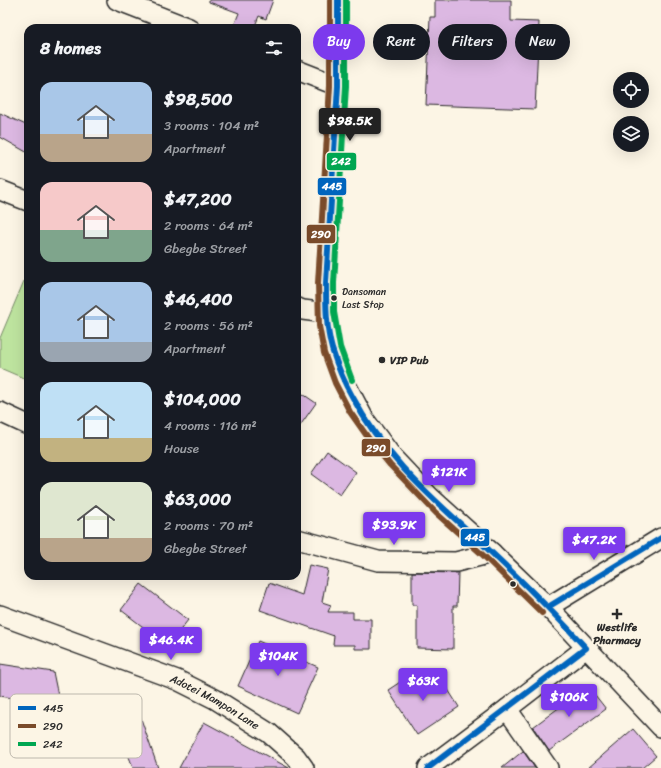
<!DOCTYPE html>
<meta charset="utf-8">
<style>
:root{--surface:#171b24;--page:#20242c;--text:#f1f3f6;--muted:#9ea1a6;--accent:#7c3aed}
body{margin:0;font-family:Sriracha,sans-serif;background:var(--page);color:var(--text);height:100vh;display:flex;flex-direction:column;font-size:15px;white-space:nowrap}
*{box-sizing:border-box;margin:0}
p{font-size:13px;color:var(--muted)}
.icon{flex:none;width:22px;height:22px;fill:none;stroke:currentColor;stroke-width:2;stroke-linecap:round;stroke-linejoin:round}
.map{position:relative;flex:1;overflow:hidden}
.panel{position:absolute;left:24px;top:24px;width:277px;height:556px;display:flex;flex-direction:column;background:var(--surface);border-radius:12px;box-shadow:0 4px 16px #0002}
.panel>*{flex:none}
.banner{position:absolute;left:313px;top:24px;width:288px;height:36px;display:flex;gap:8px}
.buttons{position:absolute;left:613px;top:72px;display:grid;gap:8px}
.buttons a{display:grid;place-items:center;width:36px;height:36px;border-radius:50%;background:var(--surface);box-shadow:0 4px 16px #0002;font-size:20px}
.price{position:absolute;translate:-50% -34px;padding:0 9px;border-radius:4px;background:var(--accent);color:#fff;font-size:13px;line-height:26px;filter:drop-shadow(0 1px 2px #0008)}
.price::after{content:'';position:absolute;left:50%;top:24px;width:12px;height:9px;margin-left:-6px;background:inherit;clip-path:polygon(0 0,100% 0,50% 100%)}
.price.active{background:#222;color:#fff}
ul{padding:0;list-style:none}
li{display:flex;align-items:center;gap:12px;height:100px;padding:0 16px}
li span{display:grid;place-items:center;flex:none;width:112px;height:80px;border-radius:12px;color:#555}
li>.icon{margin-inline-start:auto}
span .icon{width:48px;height:48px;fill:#fffc;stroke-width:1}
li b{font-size:17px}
h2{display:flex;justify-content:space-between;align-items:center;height:48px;padding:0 16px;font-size:17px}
.pill{padding:0 14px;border-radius:18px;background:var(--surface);box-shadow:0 4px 16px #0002;font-size:14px;line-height:36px}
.pill.active{background:var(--accent);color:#fff}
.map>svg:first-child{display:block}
</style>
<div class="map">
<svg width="661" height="768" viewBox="0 0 661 768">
<rect width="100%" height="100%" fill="#fcf5e5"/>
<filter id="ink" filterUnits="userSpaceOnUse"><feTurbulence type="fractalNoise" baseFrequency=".025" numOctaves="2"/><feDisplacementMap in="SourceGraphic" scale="8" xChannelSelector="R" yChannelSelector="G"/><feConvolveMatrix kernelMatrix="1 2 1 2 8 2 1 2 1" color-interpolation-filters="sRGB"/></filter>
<g filter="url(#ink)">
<path fill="#bee49f" stroke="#748865" d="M24 281 28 283V380L0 368V338Z"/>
<path fill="#dcb8e2" stroke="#2b2b2b" d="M209 0H273L266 19 259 16 254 28H233L239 13 209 2Z
M435 0H511V21L539 22 535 109 426 105 430 17H435Z
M0 113 28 126V153L0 137Z
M297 390 316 403 297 430Z
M327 451 356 472 340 495 311 474Z
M309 565 328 569 322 602 331 605 328 612H353V619H371V649H355V645H333L334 636 260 610 269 583 302 595Z
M412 572 458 573 457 606H453V649L417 648V605H412Z
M141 584 188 620 168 646 121 610Z
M258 641 318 667 297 713 238 686Z
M0 664 53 672 58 696 31 701 0 696Z
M414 673 426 690 442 680 459 707 417 735 388 690Z
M588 686 606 709 549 751 533 727Z
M139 713 158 768H133L116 720Z
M204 722 289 768H179Z
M633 729 656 756 642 768H588Z
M523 751 535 768H502Z"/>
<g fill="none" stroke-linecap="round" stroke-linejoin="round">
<g stroke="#2b2b2b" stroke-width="22">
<g id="minor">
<path d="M117 0 189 28"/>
<path d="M338 0V86L326 283V313L332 349 345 383 364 419 393 458 430 497 492 553 548 607 661 727"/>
<path d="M297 70 338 86"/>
<path d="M0 190 28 201"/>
<path d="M297 308 303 310 326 313"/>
<path d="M0 412 28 425"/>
<path d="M297 539 378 561 456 562 492 553"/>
<path d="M548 607 661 538"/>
<path id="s1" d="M0 615 177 680 215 699 269 733 296 757 304 768"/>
<path d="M507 709 548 768"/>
<path d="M428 768 507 709 586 648"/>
</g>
</g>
<use href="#minor" stroke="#fcf5e5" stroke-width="19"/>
<g stroke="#fcf5e5" stroke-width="9">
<path id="bus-1" d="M338 0V86L326 283C326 305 326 328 332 349 337 365 344 382 352 396 387 463 439 503 492 553 525 584 556 615 586 648
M548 607 661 538
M428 768 586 648"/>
</g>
<g stroke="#fcf5e5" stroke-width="9">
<path id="bus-2" d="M330 0V86L318 283 319 326 324 353 335 383 350 412 369 439 390 465 436 513 484 556 542 613"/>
</g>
<g stroke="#fcf5e5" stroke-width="9">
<path id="bus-3" d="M346 0V86L334 283V312L340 347 352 380"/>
</g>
<use href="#bus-1" stroke="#0065bd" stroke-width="6"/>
<use href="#bus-2" stroke="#7a4b2a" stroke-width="6"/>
<use href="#bus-3" stroke="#00a651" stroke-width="6"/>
</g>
</g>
<g fill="#2b2b2b" stroke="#fcf5e5" stroke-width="1.5">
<circle cx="334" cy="298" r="3.5"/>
<circle cx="382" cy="360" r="4"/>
<circle cx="513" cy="584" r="3.5"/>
<path d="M615 608h4v4h4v4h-4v4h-4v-4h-4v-4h4z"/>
</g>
<g text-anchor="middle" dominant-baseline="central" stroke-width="4" stroke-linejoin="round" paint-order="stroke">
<g font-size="10" fill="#2b2b2b" stroke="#fcf5e5" text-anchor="start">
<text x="342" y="292">Dansoman<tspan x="342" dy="13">Last Stop</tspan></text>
</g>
<g font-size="11" font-weight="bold" fill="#2b2b2b" stroke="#fcf5e5" text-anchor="start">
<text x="390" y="360">VIP Pub</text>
<text x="617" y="627" text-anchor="middle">Westlife<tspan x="617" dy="13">Pharmacy</tspan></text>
</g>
<g font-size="11" fill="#2b2b2b" stroke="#fcf5e5">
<text stroke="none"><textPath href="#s1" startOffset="232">Adotei Mampon Lane</textPath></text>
</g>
</g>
<rect x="10" y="694" width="132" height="64" rx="6" fill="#fcf5e5" stroke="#bdb8ad" stroke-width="1"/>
<rect x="18" y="706" width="18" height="4" fill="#0065bd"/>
<rect x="18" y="724" width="18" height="4" fill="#7a4b2a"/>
<rect x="18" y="742" width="18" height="4" fill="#00a651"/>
<g font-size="11" fill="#2b2b2b">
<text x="43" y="712">445</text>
<text x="43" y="730">290</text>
<text x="43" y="748">242</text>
</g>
<g stroke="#fcf5e5" stroke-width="1.5">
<rect x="326" y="152" width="31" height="19" rx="4" fill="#00a651"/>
<rect x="317" y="177" width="30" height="19" rx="4" fill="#0065bd"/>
<rect x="306" y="224" width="30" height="20" rx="4" fill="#7a4b2a"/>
<rect x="361" y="438" width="30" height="19" rx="4" fill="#7a4b2a"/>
<rect x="460" y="528" width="30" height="19" rx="4" fill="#0065bd"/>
</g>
<g font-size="11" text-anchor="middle" font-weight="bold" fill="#fff">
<text x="341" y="165">242</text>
<text x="332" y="190">445</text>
<text x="321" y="238">290</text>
<text x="376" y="452">290</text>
<text x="475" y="541">445</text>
</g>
</svg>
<div class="buttons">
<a><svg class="icon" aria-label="locate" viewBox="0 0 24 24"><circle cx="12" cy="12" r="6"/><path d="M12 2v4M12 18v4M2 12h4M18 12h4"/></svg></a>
<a><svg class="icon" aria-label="layers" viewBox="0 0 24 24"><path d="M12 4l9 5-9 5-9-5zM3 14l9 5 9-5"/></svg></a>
</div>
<b class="price active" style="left:350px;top:142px">$98.5K</b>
<b class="price" style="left:449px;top:493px">$121K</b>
<b class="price" style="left:394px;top:546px">$93.9K</b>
<b class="price" style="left:594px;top:561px">$47.2K</b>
<b class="price" style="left:171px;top:661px">$46.4K</b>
<b class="price" style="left:278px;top:677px">$104K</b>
<b class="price" style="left:423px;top:702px">$63K</b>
<b class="price" style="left:569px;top:718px">$106K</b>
<div class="banner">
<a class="pill active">Buy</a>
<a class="pill">Rent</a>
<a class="pill">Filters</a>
<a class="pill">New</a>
</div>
<section class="panel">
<h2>8 homes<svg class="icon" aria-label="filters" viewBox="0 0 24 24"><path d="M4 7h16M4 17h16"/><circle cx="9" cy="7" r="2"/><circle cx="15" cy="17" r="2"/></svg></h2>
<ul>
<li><span style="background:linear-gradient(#a9c7e8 65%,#b9a48a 0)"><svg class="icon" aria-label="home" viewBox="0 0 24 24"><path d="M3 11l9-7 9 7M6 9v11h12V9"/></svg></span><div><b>$98,500</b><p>3 rooms · 104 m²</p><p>Apartment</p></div></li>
<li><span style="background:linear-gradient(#f6c9c9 60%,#7fa58c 0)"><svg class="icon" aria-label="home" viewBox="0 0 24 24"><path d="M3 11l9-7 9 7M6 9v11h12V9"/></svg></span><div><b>$47,200</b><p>2 rooms · 64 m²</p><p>Gbegbe Street</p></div></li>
<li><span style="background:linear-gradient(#a9c7e8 75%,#9aa5b1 0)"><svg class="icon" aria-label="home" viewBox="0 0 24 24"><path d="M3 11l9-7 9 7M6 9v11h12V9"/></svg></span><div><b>$46,400</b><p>2 rooms · 56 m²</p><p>Apartment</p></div></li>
<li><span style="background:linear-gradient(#bfe0f5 70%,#c2b280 0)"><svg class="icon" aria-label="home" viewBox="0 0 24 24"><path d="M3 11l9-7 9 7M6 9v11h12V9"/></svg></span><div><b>$104,000</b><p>4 rooms · 116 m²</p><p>House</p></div></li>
<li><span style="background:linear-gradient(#dfe7d0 70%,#b9a48a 0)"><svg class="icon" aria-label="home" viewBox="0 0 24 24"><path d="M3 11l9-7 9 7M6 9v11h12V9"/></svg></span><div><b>$63,000</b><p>2 rooms · 70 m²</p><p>Gbegbe Street</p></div></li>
</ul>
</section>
</div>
